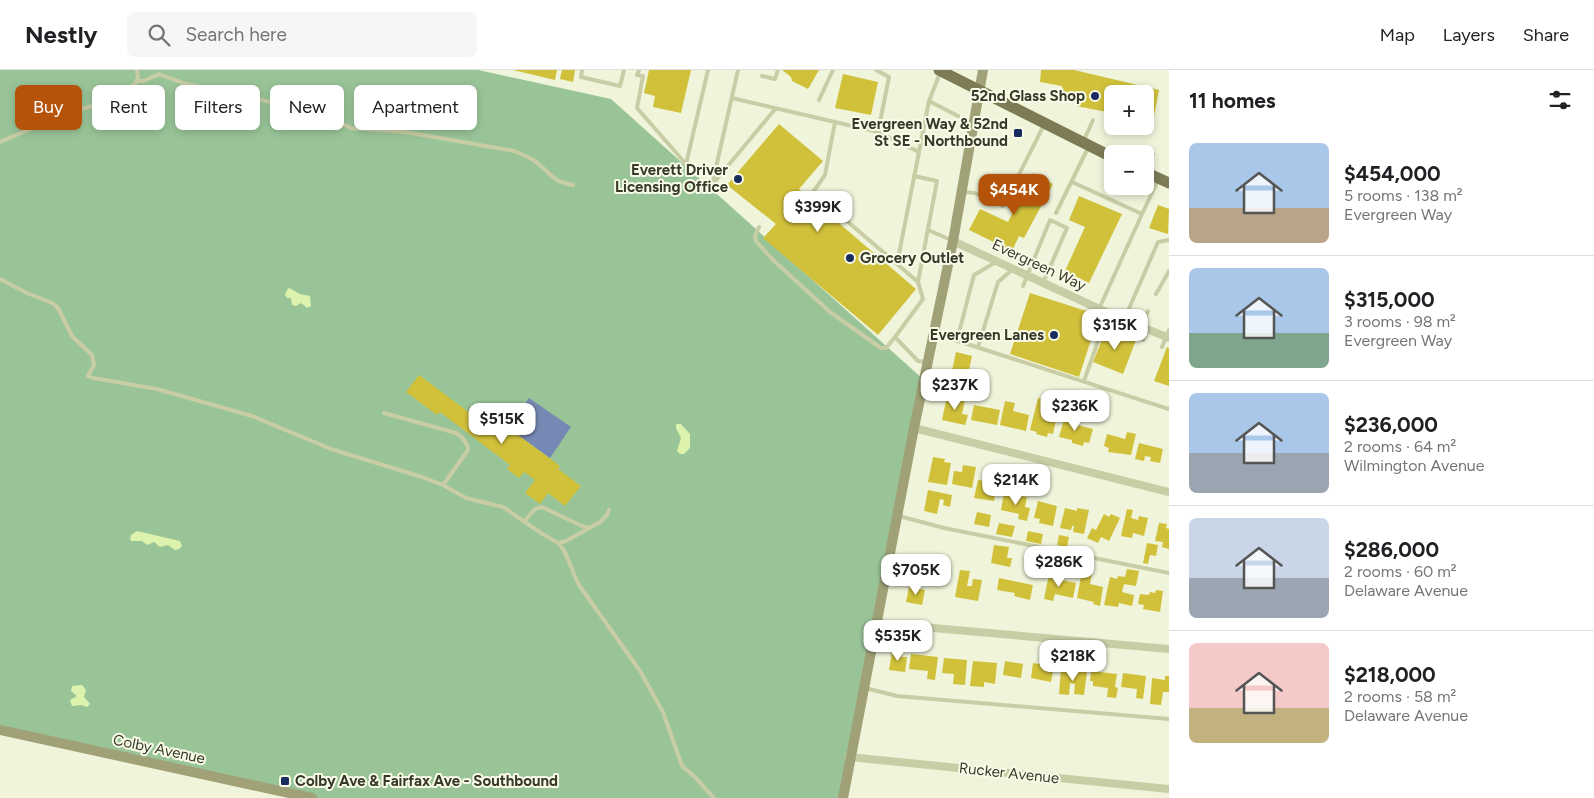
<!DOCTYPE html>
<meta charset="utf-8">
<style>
:root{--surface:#fff;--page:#f6f6f6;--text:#202124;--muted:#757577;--line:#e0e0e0;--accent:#b45309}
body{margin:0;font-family:Figtree,sans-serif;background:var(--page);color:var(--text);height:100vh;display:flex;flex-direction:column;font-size:19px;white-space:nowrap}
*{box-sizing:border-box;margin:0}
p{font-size:16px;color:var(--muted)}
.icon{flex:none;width:28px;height:28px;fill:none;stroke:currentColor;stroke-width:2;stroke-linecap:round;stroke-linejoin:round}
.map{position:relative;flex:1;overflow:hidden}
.side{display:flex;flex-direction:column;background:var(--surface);width:425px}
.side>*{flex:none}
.banner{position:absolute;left:15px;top:15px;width:475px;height:45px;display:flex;gap:10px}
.fabs{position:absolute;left:1104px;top:15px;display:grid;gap:10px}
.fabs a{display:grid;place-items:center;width:50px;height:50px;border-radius:8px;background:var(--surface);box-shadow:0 2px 8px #0003;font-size:25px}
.price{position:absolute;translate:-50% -42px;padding:0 11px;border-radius:10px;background:#fff;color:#222;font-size:16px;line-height:32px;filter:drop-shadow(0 1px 2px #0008)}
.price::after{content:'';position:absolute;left:50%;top:30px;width:15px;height:11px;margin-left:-8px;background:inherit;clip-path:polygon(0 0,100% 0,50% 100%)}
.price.current{background:var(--accent);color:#fff}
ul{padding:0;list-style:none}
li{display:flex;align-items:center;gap:15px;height:125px;padding:0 20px}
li+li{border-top:1px solid var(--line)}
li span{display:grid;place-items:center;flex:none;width:140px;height:100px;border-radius:8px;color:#555}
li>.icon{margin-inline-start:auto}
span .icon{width:60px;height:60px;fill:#fffc;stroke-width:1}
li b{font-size:21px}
h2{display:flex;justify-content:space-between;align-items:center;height:60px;padding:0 20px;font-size:21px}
.tag{padding:0 18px;border-radius:8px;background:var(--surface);box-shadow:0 2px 8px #0003;font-size:18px;line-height:45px}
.tag.current{background:var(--accent);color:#fff}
header{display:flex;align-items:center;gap:30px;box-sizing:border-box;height:70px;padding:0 25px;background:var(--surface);border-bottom:1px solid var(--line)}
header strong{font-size:24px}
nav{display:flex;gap:28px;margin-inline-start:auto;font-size:18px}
.search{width:350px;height:45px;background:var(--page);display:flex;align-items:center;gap:12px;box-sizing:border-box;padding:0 18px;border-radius:8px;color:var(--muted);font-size:19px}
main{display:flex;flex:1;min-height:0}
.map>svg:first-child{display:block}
</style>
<header>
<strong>Nestly</strong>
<div class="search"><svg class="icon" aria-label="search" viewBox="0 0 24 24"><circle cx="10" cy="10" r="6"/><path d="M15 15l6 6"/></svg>Search here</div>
<nav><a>Map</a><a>Layers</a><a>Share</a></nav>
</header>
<main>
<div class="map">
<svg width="1169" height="728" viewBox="0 0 1169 728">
<rect width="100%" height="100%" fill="#eff4da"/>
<path fill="#99c498" d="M0 0H478L611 29 924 310 843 728H312L0 660Z"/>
<path fill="#ddf3ad" d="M289 218 300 224 310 226 311 236 307 238 301 233 296 236 292 235 291 228H287L285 225 287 220Z
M676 354H681L690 364V378L684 384H680L677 381 681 368 676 358Z
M137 461 180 471 182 476 179 479 175 480 168 475 160 477 154 472 147 475 142 471H132L130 470 131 465Z
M82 615 86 620 84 627 90 634 87 637 81 635 72 636 70 630 77 626 71 621 72 616Z"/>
<path fill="#7689b4" d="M529 328 571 357 550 388 508 358Z"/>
<path fill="#d1c13a" d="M513 0H557L555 10Z
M562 0H575L573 12 560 9Z
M649 0H691L681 43 653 37 655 26 644 23Z
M782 0H819L808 19 792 11 791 7Z
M1041 0H1074L1159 20 1153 51 1145 49V24H1112V43L1076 36 1078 27 1062 24V16L1040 12Z
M843 4 878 12 871 45 835 38Z
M779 54 823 91 799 119 916 219 878 265 763 168 776 154 727 115Z
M1033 103 1053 114 1024 168 1019 166 1012 181 969 160 980 139 1008 152Z
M1079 126 1122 144 1089 213 1065 201 1085 157 1069 150Z
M1158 135 1169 139 1168 164 1149 158Z
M1030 223 1099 245 1079 307 1010 284Z
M1107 258 1136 270 1123 304 1093 292Z
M1167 277 1169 278V316L1154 311Z
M956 282 972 286 964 323 948 319Z
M419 305 487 356 494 347 560 396 558 399 581 416 565 436 548 423 540 434 525 423 535 410 524 402 519 408 507 399 510 395 440 342 437 345 406 322Z
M947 326 965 330 962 344 968 345 965 355 942 350Z
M1038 328 1049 331 1045 348 1056 350 1053 364 1048 363 1047 367 1036 364 1037 362 1030 360Z
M1005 331 1015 333 1013 341 1029 345 1026 361 1000 355Z
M974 335 1000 340 997 355 971 350Z
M1065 346 1074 348 1073 354 1093 359 1089 373 1084 372 1083 376 1072 373V370L1059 367Z
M1127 362 1136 364 1131 385 1108 382 1109 378 1104 376 1107 364 1125 369Z
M1139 373 1163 379 1160 393 1150 391 1151 387 1145 386 1144 391 1135 389Z
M933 387 945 389 944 392 951 393 947 415 928 412Z
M963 395 976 397 972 418 952 414 954 401 962 402Z
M978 410 997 413 994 431 974 428Z
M928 420 952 425 950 437 943 435 944 430 940 429 937 444 924 441Z
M1004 423 1027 427 1025 437 1030 438 1027 451 1018 449 1019 444 1001 440Z
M1038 431 1057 436 1053 456 1039 453 1040 449 1034 448Z
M1065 438 1077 441V438L1089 440 1084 464 1073 462 1074 456H1072L1071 460 1060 458Z
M1127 439 1133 440 1131 448 1138 450 1139 446 1148 448 1144 466 1133 463 1132 468 1121 466Z
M977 442 991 445 989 457 974 454Z
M1104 444 1109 447 1111 444 1120 448 1109 471 1101 467 1098 473 1087 468 1092 458 1096 460Z
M999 453 1015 456 1012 467 996 464Z
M1159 453 1167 454 1166 458 1169 459V479L1162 477 1163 472 1155 471Z
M1028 461 1043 464 1041 474 1026 471Z
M1059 465 1069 467 1067 477 1057 475Z
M1147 473 1158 475 1156 486 1150 485 1148 494 1143 493Z
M994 475 1009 477 1007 488H1012L1010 497 991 493Z
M1083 496 1093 498 1090 514 1103 517 1100 536 1093 534 1094 532 1077 528Z
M1127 499 1139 501 1136 516 1124 514 1122 522 1134 525 1132 536 1119 533 1118 537 1104 535 1110 507 1117 509 1118 506 1125 507Z
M960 500 970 501 967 516H972L973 509 982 510 978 531 955 527Z
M1049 504 1062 507V510L1076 513 1073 528 1055 524 1053 531 1044 529Z
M999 508 1033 515 1030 530 1014 526 1015 523 997 520Z
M909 517 925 520 922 535 906 532Z
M1156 520 1163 521 1160 542 1143 539 1144 535 1138 534 1140 524 1149 525 1150 522 1155 523Z
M892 582 902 583 901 587H907L905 602 889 600Z
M911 584 938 587 935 610 927 609 928 601 909 599Z
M944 588 967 590 965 615 953 614 954 604 942 603Z
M973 591 997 593 995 614 984 612V617L970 616Z
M1005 591 1023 594 1021 608 1003 605Z
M1033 593 1054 596 1051 612 1031 608Z
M1061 599 1087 602 1084 625 1074 624 1075 614 1070 613 1069 625 1059 624Z
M1091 601 1117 604 1115 617 1118 618 1116 628 1107 627 1108 618 1093 616V611H1090Z
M1123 603 1146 606 1143 629 1136 628 1137 619 1121 617Z
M1165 606H1169V622H1163L1161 635 1150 634 1152 608 1165 610Z"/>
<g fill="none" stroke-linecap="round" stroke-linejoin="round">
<path stroke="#c9cda5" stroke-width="4" d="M582 0 581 7 620 16 624 0
M639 0 637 5 643 6 637 38 686 94 708 0
M738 0 712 115 776 38
M876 0 889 7 878 62
M762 6 775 9 778 0
M137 11H144L159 4 183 13 320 43 351 58 405 62 514 81C522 84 529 87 536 92 552 104 551 111 573 115
M732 28 878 62 919 82
M819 30 833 0
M929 31 958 46
M835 52 825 105 813 122 918 212
M1084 70 1093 50
M0 72 71 42 107 32 135 14 138 8 137 0
M1146 101 1153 84
M914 106 937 111 918 212 923 229 895 267 918 291 927 292
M1072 112 1142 144 1099 239
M964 122 975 123 1003 136 1044 55
M1056 143 1088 78
M1142 144 1158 110
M759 157 755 166 756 171 772 189 830 242 881 278H886L895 267
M928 160 951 170
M897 194 929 31 940 3
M0 209 27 223 52 233 58 238 72 266 92 285 94 295 88 306 93 308 157 319 252 346 331 379 422 407 443 415 466 428 503 437 541 463 558 473 566 471 600 452 607 445 609 440
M1023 216 1050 150 1067 158 1043 213
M1156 224 1169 201
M1124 250 1158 172 1169 170
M1141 257 1148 241
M936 264 1169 339
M957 270 974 205 996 192
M1143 270 1147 260
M978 277 998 212 1013 199
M1162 277 1169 260
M1084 311 1108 243
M384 343 456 363C462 367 468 372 468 380L443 415
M899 446 944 458 1169 503
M524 452 535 439 542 437 582 456 589 458
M558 473C568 482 572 503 579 515L640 601 663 642 682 696 695 707 714 728
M865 618 897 626 1169 649"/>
<path stroke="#c9cda5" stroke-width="8" d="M953 171 1108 243 1169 268
M914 358 1169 422
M876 553 1169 579
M849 687 1169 719"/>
<path stroke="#a0a176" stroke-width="10" d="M0 660 312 728
M843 728 914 358 953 171 983 0"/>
<path stroke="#7c7b56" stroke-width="11" d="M939 0 1112 87
M1145 102 1169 113"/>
</g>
<g fill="#182c5e" stroke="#f7fbe7" stroke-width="2">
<circle cx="1095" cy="26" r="5"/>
<rect x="1013" y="58" width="10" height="10" rx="2.5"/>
<circle cx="738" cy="109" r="5"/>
<circle cx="850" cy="188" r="5"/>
<circle cx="1054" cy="265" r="5"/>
<rect x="280" y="706" width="10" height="10" rx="2.5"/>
</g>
<g text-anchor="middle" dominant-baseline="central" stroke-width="4" stroke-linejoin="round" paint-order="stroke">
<g font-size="15" font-weight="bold" fill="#383827" stroke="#f7fbe7" text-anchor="end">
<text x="1085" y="26">52nd Glass Shop</text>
<text x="1008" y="54">Evergreen Way &amp; 52nd<tspan x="1008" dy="17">St SE - Northbound</tspan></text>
<text x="728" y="100">Everett Driver<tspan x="728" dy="17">Licensing Office</tspan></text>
<text x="860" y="188" text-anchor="start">Grocery Outlet</text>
<text x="1044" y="265">Evergreen Lanes</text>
<text x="295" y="711" text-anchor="start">Colby Ave &amp; Fairfax Ave - Southbound</text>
</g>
<g font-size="15" fill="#383827" stroke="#f7fbe7">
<text transform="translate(1039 195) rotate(25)">Evergreen Way</text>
<text transform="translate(159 679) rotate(12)">Colby Avenue</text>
<text transform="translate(1009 703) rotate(6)">Rucker Avenue</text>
</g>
</g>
</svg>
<div class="fabs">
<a>+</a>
<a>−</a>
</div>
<b class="price current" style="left:1014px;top:146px">$454K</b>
<b class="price" style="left:818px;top:163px">$399K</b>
<b class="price" style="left:1115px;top:281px">$315K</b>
<b class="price" style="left:955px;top:341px">$237K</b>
<b class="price" style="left:1075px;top:362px">$236K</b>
<b class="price" style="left:502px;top:375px">$515K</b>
<b class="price" style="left:1016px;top:436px">$214K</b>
<b class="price" style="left:1059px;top:518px">$286K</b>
<b class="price" style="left:916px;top:526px">$705K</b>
<b class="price" style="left:898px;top:592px">$535K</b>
<b class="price" style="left:1073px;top:612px">$218K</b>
<div class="banner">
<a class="tag current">Buy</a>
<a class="tag">Rent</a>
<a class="tag">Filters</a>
<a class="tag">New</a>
<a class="tag">Apartment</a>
</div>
</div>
<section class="side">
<h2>11 homes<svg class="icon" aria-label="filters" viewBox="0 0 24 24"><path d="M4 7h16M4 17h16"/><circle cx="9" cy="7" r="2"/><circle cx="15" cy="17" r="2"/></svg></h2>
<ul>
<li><span style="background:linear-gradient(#a9c7e8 65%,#b9a48a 0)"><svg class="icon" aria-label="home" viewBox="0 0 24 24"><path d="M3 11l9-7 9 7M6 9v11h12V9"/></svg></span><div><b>$454,000</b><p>5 rooms · 138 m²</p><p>Evergreen Way</p></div></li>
<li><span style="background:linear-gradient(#a9c7e8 65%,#7fa58c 0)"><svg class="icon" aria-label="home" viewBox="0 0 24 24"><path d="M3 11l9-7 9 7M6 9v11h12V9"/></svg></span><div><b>$315,000</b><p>3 rooms · 98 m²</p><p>Evergreen Way</p></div></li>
<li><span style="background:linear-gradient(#a9c7e8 60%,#9aa5b1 0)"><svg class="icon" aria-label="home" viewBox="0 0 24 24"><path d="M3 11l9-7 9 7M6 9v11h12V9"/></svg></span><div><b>$236,000</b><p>2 rooms · 64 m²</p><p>Wilmington Avenue</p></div></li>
<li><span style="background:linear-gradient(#c9d6e8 60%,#9aa5b1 0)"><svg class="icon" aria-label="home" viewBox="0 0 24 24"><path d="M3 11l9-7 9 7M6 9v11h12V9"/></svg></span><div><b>$286,000</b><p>2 rooms · 60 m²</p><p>Delaware Avenue</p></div></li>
<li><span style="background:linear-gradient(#f6c9c9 65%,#c2b280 0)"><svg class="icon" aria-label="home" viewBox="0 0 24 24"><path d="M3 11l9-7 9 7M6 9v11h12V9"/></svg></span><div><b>$218,000</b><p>2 rooms · 58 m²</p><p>Delaware Avenue</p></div></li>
</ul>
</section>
</main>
